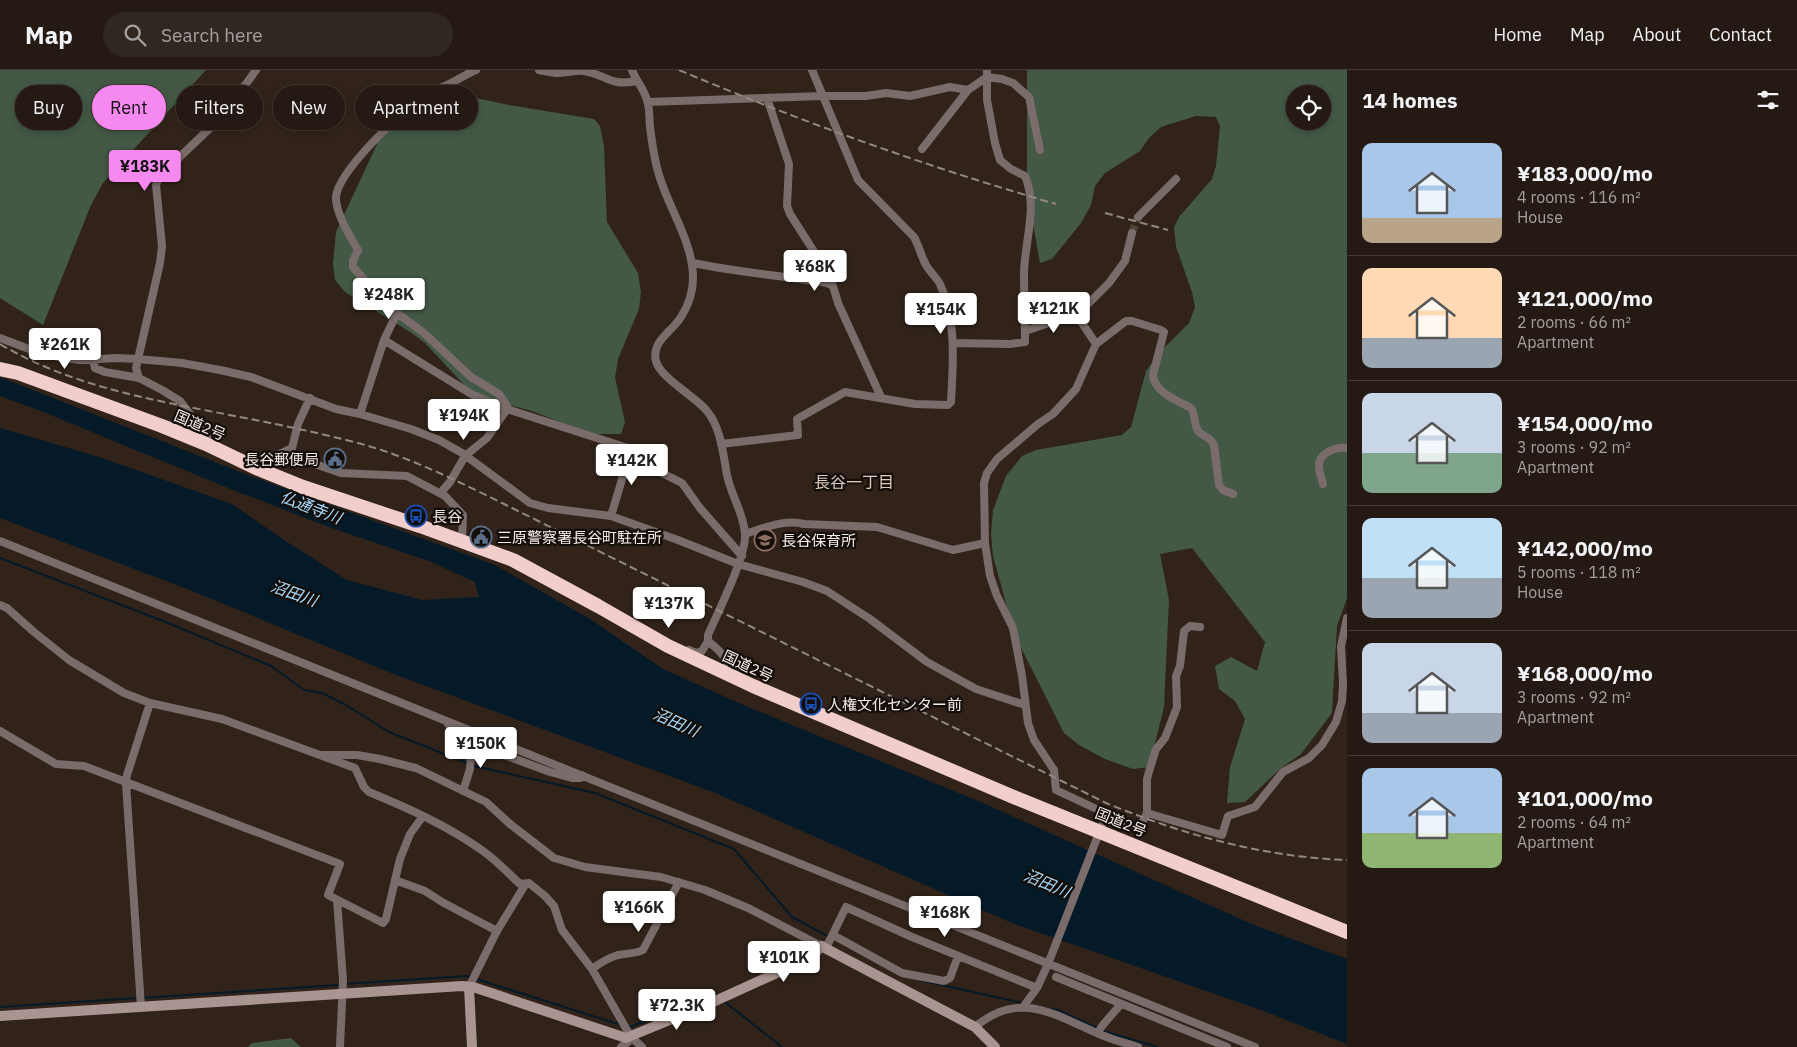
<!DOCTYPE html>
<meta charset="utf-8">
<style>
:root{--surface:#251a13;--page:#312721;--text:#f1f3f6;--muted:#a3a1a0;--line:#423833;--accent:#f589ef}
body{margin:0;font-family:"IBM Plex Sans","Noto Sans JP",sans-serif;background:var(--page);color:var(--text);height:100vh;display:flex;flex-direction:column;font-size:19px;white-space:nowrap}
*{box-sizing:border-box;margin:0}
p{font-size:16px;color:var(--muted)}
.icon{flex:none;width:28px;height:28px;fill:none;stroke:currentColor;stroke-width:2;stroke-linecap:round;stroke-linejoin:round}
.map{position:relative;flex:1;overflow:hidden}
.panel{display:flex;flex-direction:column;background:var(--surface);width:450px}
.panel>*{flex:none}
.hud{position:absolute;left:15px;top:15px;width:475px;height:45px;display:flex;gap:10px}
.controls{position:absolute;left:1286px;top:15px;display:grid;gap:10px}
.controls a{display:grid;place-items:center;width:45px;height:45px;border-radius:50%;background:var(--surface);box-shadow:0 2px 8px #0003,0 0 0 1px var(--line);font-size:25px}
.price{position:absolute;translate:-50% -42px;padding:0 11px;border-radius:5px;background:#fff;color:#222;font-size:16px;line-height:32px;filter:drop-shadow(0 1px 2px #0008)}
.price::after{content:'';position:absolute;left:50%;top:30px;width:15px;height:11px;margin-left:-8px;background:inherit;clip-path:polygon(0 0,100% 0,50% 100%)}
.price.selected{background:var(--accent);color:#111}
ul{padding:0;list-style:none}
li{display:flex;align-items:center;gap:15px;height:125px;padding:0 15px}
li+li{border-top:1px solid var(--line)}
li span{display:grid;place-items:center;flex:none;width:140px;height:100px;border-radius:10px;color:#555}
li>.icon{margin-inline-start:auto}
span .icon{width:60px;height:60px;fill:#fffc;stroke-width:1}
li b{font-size:21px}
h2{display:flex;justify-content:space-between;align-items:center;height:60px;padding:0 15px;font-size:21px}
.pill{padding:0 18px;border-radius:22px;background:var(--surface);box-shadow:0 2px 8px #0003,0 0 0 1px var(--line);font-size:18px;line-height:45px}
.pill.selected{background:var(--accent);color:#111}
header{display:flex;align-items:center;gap:30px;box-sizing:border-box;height:70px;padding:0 25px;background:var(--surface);border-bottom:1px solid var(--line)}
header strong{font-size:24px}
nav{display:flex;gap:28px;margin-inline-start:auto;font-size:18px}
.search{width:350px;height:45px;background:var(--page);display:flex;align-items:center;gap:12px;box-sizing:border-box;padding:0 18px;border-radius:28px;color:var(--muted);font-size:19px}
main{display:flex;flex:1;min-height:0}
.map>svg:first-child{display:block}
</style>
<header>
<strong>Map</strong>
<div class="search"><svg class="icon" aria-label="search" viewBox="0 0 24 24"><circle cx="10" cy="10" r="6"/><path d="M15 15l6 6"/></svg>Search here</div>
<nav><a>Home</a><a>Map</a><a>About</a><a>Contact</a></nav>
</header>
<main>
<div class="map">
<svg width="1347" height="977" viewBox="0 0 1347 977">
<rect width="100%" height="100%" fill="#312319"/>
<path fill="#435845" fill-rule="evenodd" d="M0 0H206L103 113 91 135 43 255 0 228Z
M1027 0H1347V528L1337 556 1332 643 1301 684 1280 699 1245 732 1227 733 1230 697 1245 649 1235 631 1219 619 1215 596 1231 587 1257 601 1265 572 1192 478 1160 484 1169 530 1164 637 1149 697 1133 699 1105 689 1079 675 1064 663 1015 566 993 486 991 464 993 440 1006 406 1022 386 1036 380 1122 365 1131 357 1146 301 1159 283 1189 253 1195 237 1192 222 1176 177 1174 157 1179 147 1212 109 1216 96 1220 56 1216 47 1196 46 1161 57 1149 68 1140 81 1105 103 1095 116 1091 135 1081 153 1052 189 1040 193 1027 120ZM1295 24H1322V51H1295Z
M418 21H443L509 35 594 49 600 56 604 76 607 152 638 203 641 222 639 239 618 289 615 308 625 352 621 364H591L532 341 489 330 468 319 425 273 410 262 345 222 335 210 333 193 336 162 386 55 403 32Z
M291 968 301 977H248L252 973Z"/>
<path fill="#041a28" d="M0 307 245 404 495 495 590 549 663 599 748 637 983 733 1256 856 1347 889V974L1261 940 1012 853 713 722 391 603 195 522 0 448V358L99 387 232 434 284 470 347 510 422 530 479 527 475 512 429 491 329 457 233 420 41 341 0 326Z"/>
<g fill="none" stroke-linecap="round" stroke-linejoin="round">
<path stroke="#041a28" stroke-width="2" d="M0 488 168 553 271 596 304 620 322 623 346 635 389 662 467 693
M474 696 595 723 734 779 792 847 829 867
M476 909 621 955
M923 911 1023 933
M344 914 467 906 471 907
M142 928 339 915
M725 932 782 977
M0 937 137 928
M1045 938 1058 940 1099 959
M628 958 712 922 717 925
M1103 961 1158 977"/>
<path stroke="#4e4138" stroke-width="8" stroke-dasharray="8 4" stroke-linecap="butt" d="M1132 163 1138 147"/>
<path stroke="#7a6c6b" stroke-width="8" d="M539 0C545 1 552 3 559 3 567 3 575 0 583 1 606 4 610 17 636 11
M632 0C636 11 644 19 647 30 650 38 649 48 650 57 652 73 654 89 659 105 669 139 693 172 693 208 693 222 688 236 681 247 672 262 651 271 656 291 660 308 695 326 707 341 721 358 723 384 727 405 731 425 743 442 745 463 747 485 718 542 708 565V571C720 582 729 585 722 602
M767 28 789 94 787 136 790 144 822 194 833 216
M648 32 823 26H866L886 23 910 26 950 17 968 20 987 7 1002 9 1013 13 1029 27 1040 80
M922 79 968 20
M1138 147 1176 109
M693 193C737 202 782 206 827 213L833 216 838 233 881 327
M1076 244 1096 274
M1025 261 1076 244 1089 233 1109 213 1125 191 1132 163
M0 268 37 282 63 288 81 290 116 288 138 289 182 293 220 300 251 307 336 339 360 344 411 359 439 370 462 383 530 433 548 438 611 446 678 470 738 494 803 512 827 521 870 549 927 592 976 619 1025 635
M384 270 473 325 507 339 631 379 654 399 682 413 700 438 742 486
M954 273 1010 274 1025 272C1025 249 1024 225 1024 202 1025 170 1038 137 1025 106L1011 99 1000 90 995 73 987 30V0
M93 290 95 298 105 302 139 308
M360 344 384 270 397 243
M206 374 207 366 180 331 162 320 139 308 136 298 160 193 162 176 156 115 159 108 164 102 209 59 223 37 246 14 256 0
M721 374 798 365 797 349 845 322 915 334 948 335 951 332C953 293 957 251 940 214 936 207 930 202 926 195 921 186 919 176 914 167L858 110 812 0
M275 386 292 378 298 354 310 328
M256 398 261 389 303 390 341 403 407 406 445 426 463 445 462 471
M1323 414C1322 409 1319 403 1319 397 1318 383 1335 377 1347 378
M443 420 450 412 465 386 487 368 507 339V336L499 324 471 307 424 263 397 243 374 221 353 197V191L358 180C350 167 335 142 336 127 338 101 403 40 425 25 432 20 441 18 449 14 458 10 466 4 476 0
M611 446 631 379
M745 464C764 458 784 449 804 454L877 457 953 480 985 473
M0 471 1255 977
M0 535 7 538 34 562 69 590 124 623 150 633 222 649 355 698 364 717 369 722C408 738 448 756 483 781 496 790 508 803 520 814L529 813 545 826 554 836 562 860 592 899 631 967 642 977
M1200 557 1190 556 1184 561 1180 596 1176 606 1177 637 1165 668 1156 679 1150 698 1147 709V743L1140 757 1137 758 1056 720 1054 700 1034 670 1028 653 1022 606 1013 558 997 526 990 506 985 473 984 413 987 403 997 389 1038 354 1053 344 1076 319 1096 274 1126 251H1132L1161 260 1164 262 1153 305C1154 322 1178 331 1191 338 1196 345 1193 355 1199 362 1204 367 1211 367 1214 375L1219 415 1223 420 1233 424
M689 580 696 583 702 581 708 571
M448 654 472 673 550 702 572 708H581L582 705
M0 661 56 694 84 696 340 794 328 825 383 853 386 849 400 789 410 764 423 746
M324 685H357L380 689 416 698 486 732 510 754 554 788 585 797 661 807 705 820 748 838 821 876 828 874 846 837 912 867 1037 918
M463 721 470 699 472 673
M1147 743 1222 765 1228 746 1255 737 1283 702 1309 688 1322 675 1336 652 1342 631 1343 614 1341 576 1347 548
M395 810 425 821 442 832 497 861
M337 830 343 910 340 977
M833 865 902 903 944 911 950 908 958 886
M592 899C600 893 608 888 618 885 627 883 635 884 643 880L679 812
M1056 907 1227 977
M469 917 497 861 525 815
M141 937 126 713 127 705 150 633
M1023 937 1037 918 1048 894 1106 745
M975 957C1019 920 1053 944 1097 963 1110 969 1124 973 1138 977
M1098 963 1102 956 1121 934
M621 977 628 972 631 967"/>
<path stroke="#aa9492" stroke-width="10" d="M469 917 472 977
M0 946 462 916 473 917 626 968 713 932 812 887 821 876 975 957 995 977"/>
<path stroke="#f1cecb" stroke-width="14" d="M0 299 18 303 162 356 206 374 256 398 303 417 420 456 513 490 598 536 668 576 753 616 1016 728 1347 862"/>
<path stroke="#93887f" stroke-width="2" stroke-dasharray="8 4" stroke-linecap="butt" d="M679 0C802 52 928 97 1056 134
M1105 143 1168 160
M0 274C64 312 136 327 209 341 256 350 303 359 350 371 404 384 455 410 504 434L1106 733C1184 765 1263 787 1347 790"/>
</g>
<defs>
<g id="civic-ring" transform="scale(1.125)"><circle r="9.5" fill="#140e0a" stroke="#5c6f8a" stroke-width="1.5"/><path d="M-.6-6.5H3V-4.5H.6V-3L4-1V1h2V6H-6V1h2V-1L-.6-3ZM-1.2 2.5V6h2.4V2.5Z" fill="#5c6f8a"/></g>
<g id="bus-ring" transform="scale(1.125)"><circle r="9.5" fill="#140e0a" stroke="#1a4fb4" stroke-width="1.5"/><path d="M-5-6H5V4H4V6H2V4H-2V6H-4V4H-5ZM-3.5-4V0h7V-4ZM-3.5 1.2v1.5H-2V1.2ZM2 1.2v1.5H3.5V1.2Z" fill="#1a4fb4"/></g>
<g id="school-ring" transform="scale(1.125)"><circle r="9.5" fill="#140e0a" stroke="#8d6e63" stroke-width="1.5"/><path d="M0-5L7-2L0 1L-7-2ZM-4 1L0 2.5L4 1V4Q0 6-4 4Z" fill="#8d6e63"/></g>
</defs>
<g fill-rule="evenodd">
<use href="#civic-ring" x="335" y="389"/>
<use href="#bus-ring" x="416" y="446"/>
<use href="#civic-ring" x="481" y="467"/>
<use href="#school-ring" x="765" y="470"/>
<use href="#bus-ring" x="811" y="634"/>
</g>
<g text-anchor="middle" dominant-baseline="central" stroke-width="4.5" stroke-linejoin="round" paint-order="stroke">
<g font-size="15" fill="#f5ece5" stroke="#140e0a">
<text transform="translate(200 355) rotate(23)">国道2号</text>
<text transform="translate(748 596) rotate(25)">国道2号</text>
<text transform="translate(1121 752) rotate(22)">国道2号</text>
</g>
<g font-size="15" fill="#f5ece5" stroke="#140e0a" text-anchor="start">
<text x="319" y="389" text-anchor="end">長谷郵便局</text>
<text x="432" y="446">長谷</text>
<text x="497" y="467">三原警察署長谷町駐在所</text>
<text x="781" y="470">長谷保育所</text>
<text x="827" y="634">人権文化センター前</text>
</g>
<g font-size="16" fill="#deccbf" stroke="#140e0a">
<text x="854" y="412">長谷一丁目</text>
</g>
<g font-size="16" font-style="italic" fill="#aadcff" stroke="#140e0a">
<text transform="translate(311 437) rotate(21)">仏通寺川</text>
<text transform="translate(294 523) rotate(20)">沼田川</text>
<text transform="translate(676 652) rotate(24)">沼田川</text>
<text transform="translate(1047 813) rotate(23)">沼田川</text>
</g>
</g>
</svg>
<div class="controls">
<a><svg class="icon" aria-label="locate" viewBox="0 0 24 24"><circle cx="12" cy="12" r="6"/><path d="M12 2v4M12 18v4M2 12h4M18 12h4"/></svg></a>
</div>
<b class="price selected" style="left:145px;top:122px">¥183K</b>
<b class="price" style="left:815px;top:222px">¥68K</b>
<b class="price" style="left:389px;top:250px">¥248K</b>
<b class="price" style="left:1054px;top:264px">¥121K</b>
<b class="price" style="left:941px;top:265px">¥154K</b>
<b class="price" style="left:65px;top:300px">¥261K</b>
<b class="price" style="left:464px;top:371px">¥194K</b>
<b class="price" style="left:632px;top:416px">¥142K</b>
<b class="price" style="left:669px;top:559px">¥137K</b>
<b class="price" style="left:481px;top:699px">¥150K</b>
<b class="price" style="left:639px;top:863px">¥166K</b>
<b class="price" style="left:945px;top:868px">¥168K</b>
<b class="price" style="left:784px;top:913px">¥101K</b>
<b class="price" style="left:677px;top:961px">¥72.3K</b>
<div class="hud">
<a class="pill">Buy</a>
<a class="pill selected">Rent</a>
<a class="pill">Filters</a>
<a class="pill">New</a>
<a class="pill">Apartment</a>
</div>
</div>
<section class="panel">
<h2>14 homes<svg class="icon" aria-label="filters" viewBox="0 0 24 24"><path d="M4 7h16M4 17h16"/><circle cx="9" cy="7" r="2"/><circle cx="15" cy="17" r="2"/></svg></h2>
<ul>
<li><span style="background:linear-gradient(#a9c7e8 75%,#b9a48a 0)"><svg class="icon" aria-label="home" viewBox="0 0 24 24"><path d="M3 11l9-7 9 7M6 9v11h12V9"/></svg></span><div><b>¥183,000/mo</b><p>4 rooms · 116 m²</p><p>House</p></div></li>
<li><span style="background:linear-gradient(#ffd9b3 70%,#9aa5b1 0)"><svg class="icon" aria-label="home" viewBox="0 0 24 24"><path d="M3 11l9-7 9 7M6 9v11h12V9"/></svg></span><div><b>¥121,000/mo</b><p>2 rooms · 66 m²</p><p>Apartment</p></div></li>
<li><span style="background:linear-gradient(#c9d6e8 60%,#7fa58c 0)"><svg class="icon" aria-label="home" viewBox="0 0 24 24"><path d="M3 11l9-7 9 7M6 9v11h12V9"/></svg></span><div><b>¥154,000/mo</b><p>3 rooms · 92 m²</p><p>Apartment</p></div></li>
<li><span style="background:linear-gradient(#bfe0f5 60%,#9aa5b1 0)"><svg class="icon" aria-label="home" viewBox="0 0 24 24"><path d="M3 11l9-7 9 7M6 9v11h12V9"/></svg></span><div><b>¥142,000/mo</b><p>5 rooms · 118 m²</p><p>House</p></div></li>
<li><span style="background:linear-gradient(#c9d6e8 70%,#9aa5b1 0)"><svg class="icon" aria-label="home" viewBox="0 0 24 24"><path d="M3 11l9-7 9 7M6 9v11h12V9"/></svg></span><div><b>¥168,000/mo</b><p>3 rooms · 92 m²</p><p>Apartment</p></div></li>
<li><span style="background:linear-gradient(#a9c7e8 65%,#8fb573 0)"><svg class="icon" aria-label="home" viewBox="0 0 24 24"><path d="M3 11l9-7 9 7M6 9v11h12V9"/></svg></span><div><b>¥101,000/mo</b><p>2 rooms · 64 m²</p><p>Apartment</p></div></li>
</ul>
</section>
</main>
